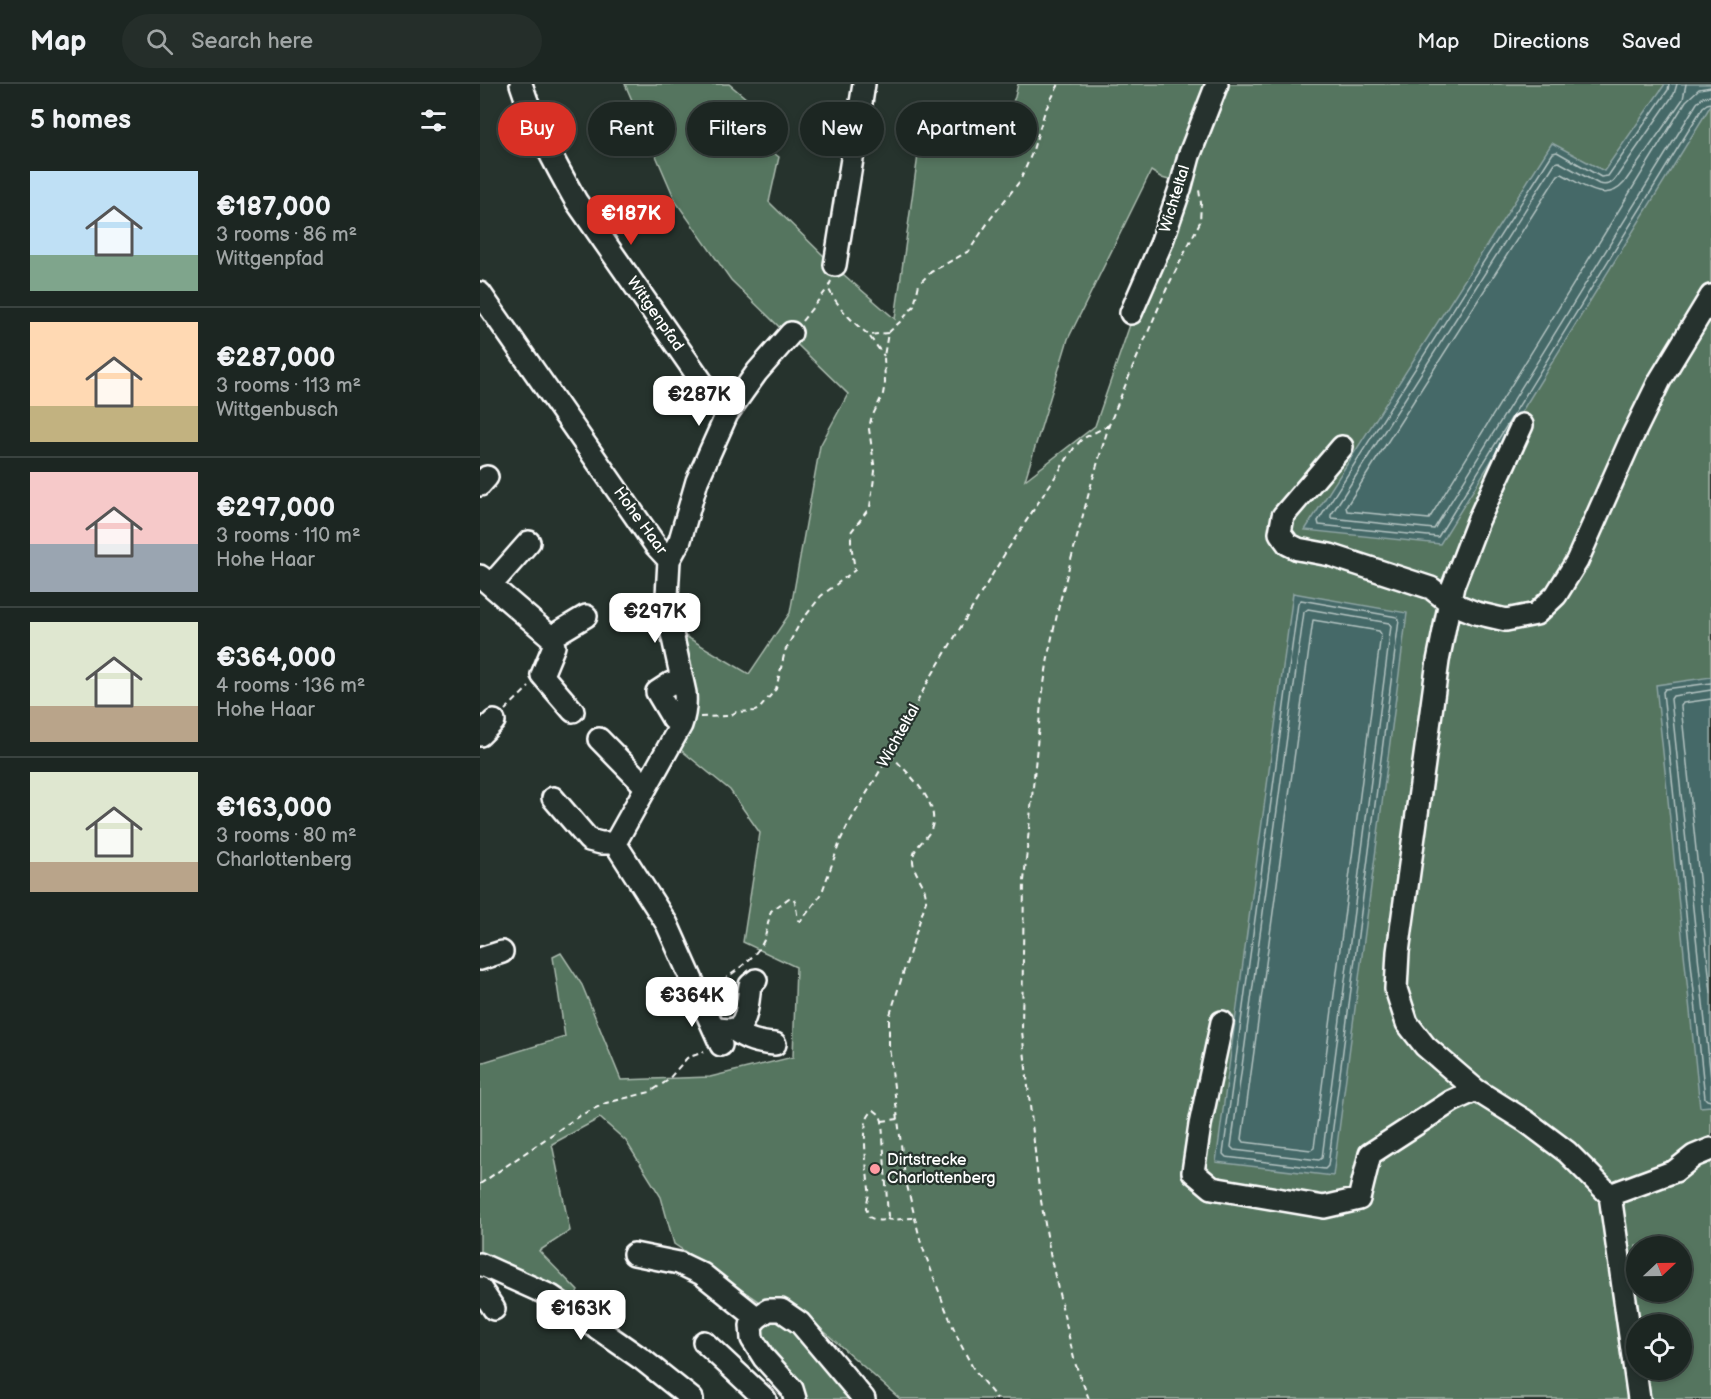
<!DOCTYPE html>
<meta charset="utf-8">
<style>
:root{--surface:#1c2622;--page:#252e2a;--text:#f1f3f6;--muted:#a0a5a5;--line:#3a4340;--accent:#d93025}
body{margin:0;font-family:"Balsamiq Sans",sans-serif;background:var(--page);color:var(--text);height:100vh;display:flex;flex-direction:column;font-size:22px;white-space:nowrap}
*{box-sizing:border-box;margin:0}
p{font-size:20px;color:var(--muted)}
.icon{flex:none;width:33px;height:33px;fill:none;stroke:currentColor;stroke-width:2;stroke-linecap:round;stroke-linejoin:round}
.map{position:relative;flex:1;overflow:hidden}
.side{display:flex;flex-direction:column;background:var(--surface);width:480px}
.side>*{flex:none}
.banner{position:absolute;left:18px;top:18px;width:570px;height:54px;display:flex;gap:12px}
.needle{width:39px;rotate:68deg}
.buttons{position:absolute;left:1146px;top:1152px;display:grid;gap:12px}
.buttons a{display:grid;place-items:center;width:66px;height:66px;border-radius:50%;background:var(--surface);box-shadow:0 3px 9px #0003,0 0 0 2px var(--line);font-size:30px}
.price{position:absolute;translate:-50% -51px;padding:0 14px;border-radius:12px;background:#fff;color:#222;font-size:20px;line-height:39px;filter:drop-shadow(0 2px 3px #0008)}
.price::after{content:'';position:absolute;left:50%;top:36px;width:18px;height:14px;margin-left:-9px;background:inherit;clip-path:polygon(0 0,100% 0,50% 100%)}
.price.on{background:var(--accent);color:#fff}
ul{padding:0;list-style:none}
li{display:flex;align-items:center;gap:18px;height:150px;padding:0 30px}
li+li{border-top:2px solid var(--line)}
li span{display:grid;place-items:center;flex:none;width:168px;height:120px;border-radius:0px;color:#555}
li>.icon{margin-inline-start:auto}
span .icon{width:72px;height:72px;fill:#fffc;stroke-width:1}
li b{font-size:26px}
h2{display:flex;justify-content:space-between;align-items:center;height:72px;padding:0 30px;font-size:26px}
.chip{padding:0 21px;border-radius:27px;background:var(--surface);box-shadow:0 3px 9px #0003,0 0 0 2px var(--line);font-size:21px;line-height:54px}
.chip.on{background:var(--accent);color:#fff}
header{display:flex;align-items:center;gap:36px;box-sizing:border-box;height:84px;padding:0 30px;background:var(--surface);border-bottom:2px solid var(--line)}
header strong{font-size:28px}
nav{display:flex;gap:33px;margin-inline-start:auto;font-size:21px}
.search{width:420px;height:54px;background:var(--page);display:flex;align-items:center;gap:15px;box-sizing:border-box;padding:0 21px;border-radius:33px;color:var(--muted);font-size:22px}
main{display:flex;flex:1;min-height:0}
.map>svg:first-child{display:block}
</style>
<header>
<strong>Map</strong>
<div class="search"><svg class="icon" aria-label="search" viewBox="0 0 24 24"><circle cx="10" cy="10" r="6"/><path d="M15 15l6 6"/></svg>Search here</div>
<nav><a>Map</a><a>Directions</a><a>Saved</a></nav>
</header>
<main>
<section class="side">
<h2>5 homes<svg class="icon" aria-label="filters" viewBox="0 0 24 24"><path d="M4 7h16M4 17h16"/><circle cx="9" cy="7" r="2"/><circle cx="15" cy="17" r="2"/></svg></h2>
<ul>
<li><span style="background:linear-gradient(#bfe0f5 70%,#7fa58c 0)"><svg class="icon" aria-label="home" viewBox="0 0 24 24"><path d="M3 11l9-7 9 7M6 9v11h12V9"/></svg></span><div><b>€187,000</b><p>3 rooms · 86 m²</p><p>Wittgenpfad</p></div></li>
<li><span style="background:linear-gradient(#ffd9b3 70%,#c2b280 0)"><svg class="icon" aria-label="home" viewBox="0 0 24 24"><path d="M3 11l9-7 9 7M6 9v11h12V9"/></svg></span><div><b>€287,000</b><p>3 rooms · 113 m²</p><p>Wittgenbusch</p></div></li>
<li><span style="background:linear-gradient(#f6c9c9 60%,#9aa5b1 0)"><svg class="icon" aria-label="home" viewBox="0 0 24 24"><path d="M3 11l9-7 9 7M6 9v11h12V9"/></svg></span><div><b>€297,000</b><p>3 rooms · 110 m²</p><p>Hohe Haar</p></div></li>
<li><span style="background:linear-gradient(#dfe7d0 70%,#b9a48a 0)"><svg class="icon" aria-label="home" viewBox="0 0 24 24"><path d="M3 11l9-7 9 7M6 9v11h12V9"/></svg></span><div><b>€364,000</b><p>4 rooms · 136 m²</p><p>Hohe Haar</p></div></li>
<li><span style="background:linear-gradient(#dfe7d0 75%,#b9a48a 0)"><svg class="icon" aria-label="home" viewBox="0 0 24 24"><path d="M3 11l9-7 9 7M6 9v11h12V9"/></svg></span><div><b>€163,000</b><p>3 rooms · 80 m²</p><p>Charlottenberg</p></div></li>
</ul>
</section>
<div class="map">
<svg width="1231" height="1315" viewBox="0 0 1231 1315">
<rect width="100%" height="100%" fill="#26332d"/>
<filter id="ink" filterUnits="userSpaceOnUse"><feTurbulence type="fractalNoise" baseFrequency=".0167" numOctaves="2"/><feDisplacementMap in="SourceGraphic" scale="12" xChannelSelector="R" yChannelSelector="G"/><feConvolveMatrix kernelMatrix="1 2 1 2 8 2 1 2 1" color-interpolation-filters="sRGB"/></filter>
<g filter="url(#ink)">
<path fill="#54745e" stroke="#aabaae" stroke-width="1.5" fill-rule="evenodd" d="M145 0H249L273 20 266 49 299 73 289 118 356 184 415 235 442 43 512 64 535 13 538 0H1231V1315H420L320 1226 304 1221 287 1223 194 1160 181 1113 146 1057 120 1034 72 1060 90 1147 59 1167 98 1207 91 1220 0 1176V979L85 953 73 873 81 869 102 901 141 996 230 993 313 973 316 883 263 858 280 749 250 706 196 662 202 550 269 590 310 529 340 362 368 310 251 196 196 118ZM671 87 682 94 710 102 653 232 615 342 545 396 588 255ZM1156 1162H1202V1208H1156ZM1156 1240H1202V1286H1156Z
M306 1234 382 1315H316L287 1271 279 1239 286 1235Z"/>
<path fill="#446967" stroke="#8fa5a4" stroke-width="1.5" d="M1185 0H1231V21L960 460 825 446 1072 59 1124 87Z
M813 509 927 529 853 1092 736 1078Z
M1231 593V1022L1220 1023 1176 601Z"/>
<g fill="none" stroke-linecap="round" stroke-linejoin="round">
<path stroke="#b4c3c2" stroke-width="1.5" d="M1189 0 1188 6 1128 92 1121 93 1077 68 1073 69 838 437 839 441 958 453 1223 23 1227 20 1231 19
M1197 0 1194 10 1136 94C1132 100 1126 102 1119 100L1079 78 1075 79 851 431V434L954 445 1217 19 1223 13 1231 12
M1206 0 1203 15 1144 99C1125 121 1101 100 1082 90L1078 91 866 423 867 427 949 435 1206 17 1219 5 1231 3
M821 516 917 533 919 536 848 1082 845 1085 746 1073 743 1070 818 519Z
M828 525 909 539 911 542 842 1074 839 1076 754 1066 751 1063 824 528Z
M833 536 899 547 901 550 834 1064 831 1066 764 1058 762 1055Z
M1231 599 1185 605 1183 608 1225 1014 1227 1016 1231 1017
M1231 606 1193 612 1191 615 1231 995
M1231 615 1203 619 1201 622 1231 909"/>
<g stroke="#fff" stroke-width="26">
<path id="minor" d="M41 0C54 41 75 80 96 117L236 318 247 330
M355 181 384 0
M0 209 176 462 189 476 187 512 188 531 205 609C206 621 205 630 201 641L135 759 187 840 241 961
M651 229 681 160 701 102 709 72 737 0
M862 363 803 432 800 449 808 460 818 465 850 471 951 504 969 518 996 529 1026 536 1056 530 1076 511 1097 477 1152 353 1180 296 1231 212
M0 401 7 393
M189 476 200 456 217 397 247 330 277 288 311 249
M0 492 71 553 74 562 62 591 93 627
M11 501 49 458
M71 553 106 532
M191 599 177 608 193 635 201 641
M0 651 14 637
M119 655 166 703
M73 714 109 756 121 759H135
M0 875 22 868
M742 938 720 1041 713 1088 732 1104 844 1123 879 1115 890 1070 972 1017 996 1006 1047 1038 1087 1068 1130 1111 1159 1315
M234 944C240 945 248 947 254 945 268 942 268 913 270 901L276 896
M253 945C266 956 279 959 295 960
M996 1006 945 962 927 939 916 905 918 868 958 577 973 502 998 437 1042 341
M1130 1111 1195 1087 1214 1072 1231 1065
M154 1170 199 1179 222 1190 277 1234
M0 1180 71 1212 163 1276 212 1315
M0 1204 14 1225
M224 1258 285 1315
M315 1315 312 1305 284 1274 272 1255 271 1241 277 1234 288 1226H301L320 1239 384 1315"/>
</g>
<path stroke="#fff" stroke-width="2" stroke-dasharray="6 4.5" stroke-linecap="butt" d="M351 197 348 204C358 223 372 238 389 251L408 249
M322 237 348 204
M390 253 404 272
M25 626 49 603
M220 633 249 632 256 628 275 627 280 624 296 605 305 567 320 539 341 512 375 486 371 460V448L390 423 395 387 389 345 391 335 403 310 405 299 404 272 408 249 422 236 434 222 439 200 451 188 489 167 511 134 540 97 552 69 565 27 579 0
M410 670C427 689 466 722 449 749 443 758 432 765 433 777 434 792 447 800 446 817L409 934V962L425 1093 441 1159 464 1221 479 1257 494 1286 517 1315
M234 902C250 892 277 873 284 856 287 847 288 837 291 827L309 814H313L315 817 318 836 321 837 341 811 361 755 369 739 410 670 446 601 524 471 594 364 602 355 629 341
M394 1026 400 1031 402 1037 408 1133C402 1139 396 1136 389 1133 388 1130 387 1127 386 1124 386 1118 390 1112 389 1105 387 1088 383 1055 386 1038 388 1032 390 1029 394 1026Z
M402 1037 419 1035
M0 1100 99 1032 126 1019 170 1008 187 997 207 974 224 968
M407 1135C412 1137 426 1134 433 1134
M609 1315 595 1279 571 1175 559 1105 542 947 544 797 561 620 569 567 580 517 611 401 629 341 650 290 687 204 720 138 721 119 719 106"/>
<use href="#minor" stroke="#26332d" stroke-width="21"/>
</g>
</g>
<circle fill="#ff9aa2" stroke="#26332d" stroke-width="2" cx="395" cy="1085" r="6"/>
<g text-anchor="middle" dominant-baseline="central" stroke-width="4.5" stroke-linejoin="round" paint-order="stroke">
<g font-size="16" fill="#fff" stroke="#26332d">
<text transform="translate(695 115) rotate(-73)">Wichteltal</text>
<text transform="translate(175 230) rotate(55)">Wittgenpfad</text>
<text transform="translate(160 437) rotate(54)">Hohe Haar</text>
<text transform="translate(419 652) rotate(-61)">Wichteltal</text>
</g>
<g font-size="16" fill="#fff" stroke="#26332d" text-anchor="start">
<text x="407" y="1076">Dirtstrecke<tspan x="407" dy="18">Charlottenberg</tspan></text>
</g>
</g>
</svg>
<div class="buttons">
<a><svg class="needle" viewBox="-14 -14 28 28"><path d="M0-13l5 13h-10z" fill="#e53935"/><path d="M0 13l5-13h-10z" fill="#a0a5a5"/></svg></a>
<a><svg class="icon" aria-label="locate" viewBox="0 0 24 24"><circle cx="12" cy="12" r="6"/><path d="M12 2v4M12 18v4M2 12h4M18 12h4"/></svg></a>
</div>
<b class="price on" style="left:151px;top:162px">€187K</b>
<b class="price" style="left:219px;top:343px">€287K</b>
<b class="price" style="left:175px;top:560px">€297K</b>
<b class="price" style="left:212px;top:944px">€364K</b>
<b class="price" style="left:101px;top:1257px">€163K</b>
<div class="banner">
<a class="chip on">Buy</a>
<a class="chip">Rent</a>
<a class="chip">Filters</a>
<a class="chip">New</a>
<a class="chip">Apartment</a>
</div>
</div>
</main>
